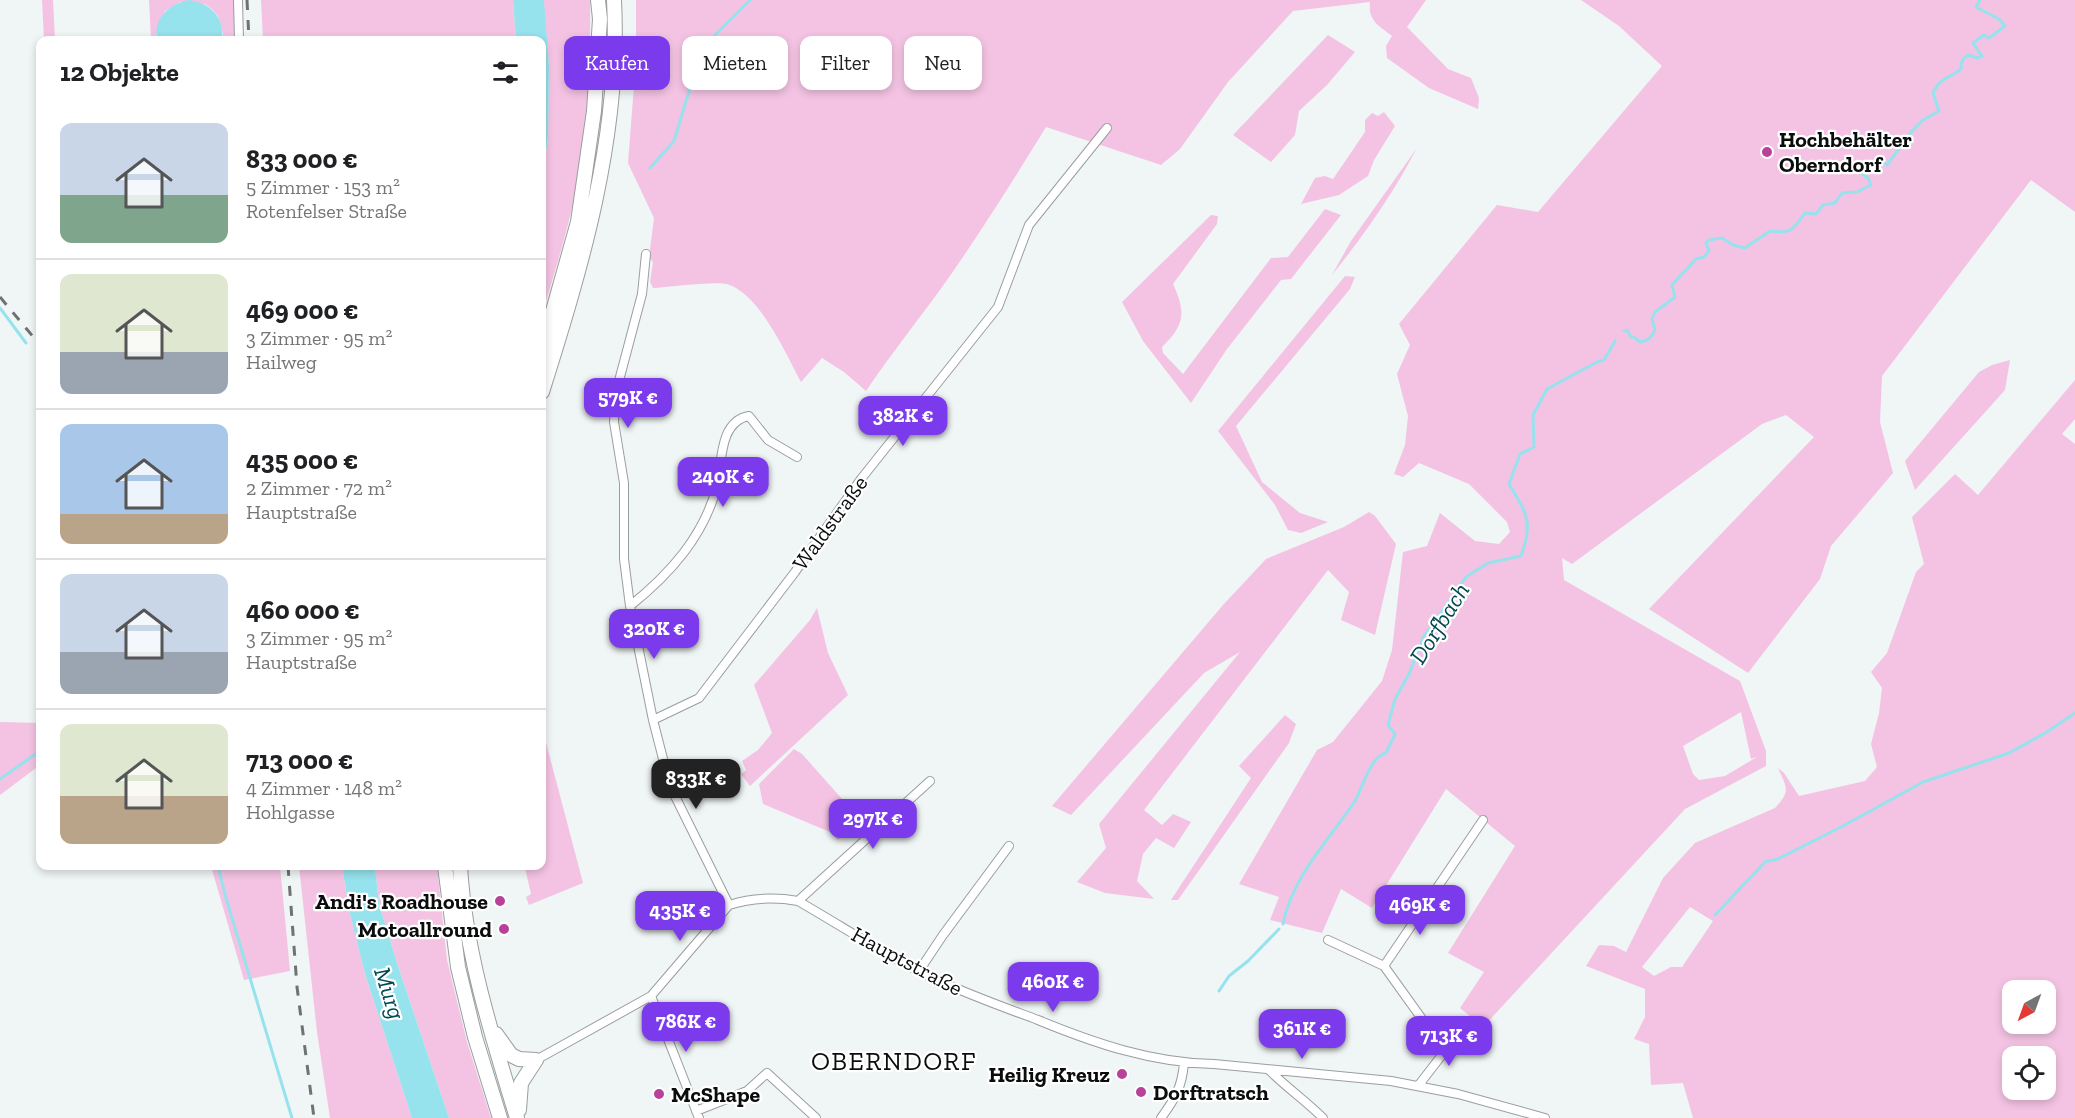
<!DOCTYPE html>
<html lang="de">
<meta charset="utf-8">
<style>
:root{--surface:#fff;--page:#f2f2f2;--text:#202124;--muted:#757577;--line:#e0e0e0;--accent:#7c3aed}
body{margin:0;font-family:"Zilla Slab",serif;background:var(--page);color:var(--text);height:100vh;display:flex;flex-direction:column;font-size:22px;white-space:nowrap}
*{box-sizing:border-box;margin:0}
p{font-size:20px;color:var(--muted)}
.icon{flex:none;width:33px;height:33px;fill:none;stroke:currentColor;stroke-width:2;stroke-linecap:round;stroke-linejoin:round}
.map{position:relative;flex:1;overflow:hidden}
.panel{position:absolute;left:36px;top:36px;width:510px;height:834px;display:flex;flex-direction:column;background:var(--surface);border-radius:12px;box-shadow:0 3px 9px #0003}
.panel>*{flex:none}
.hud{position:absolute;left:564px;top:36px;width:570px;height:54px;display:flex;gap:12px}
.needle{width:39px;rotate:221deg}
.tools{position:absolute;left:2002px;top:980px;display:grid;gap:12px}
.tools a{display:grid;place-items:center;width:54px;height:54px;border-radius:12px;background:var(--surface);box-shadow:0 3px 9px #0003;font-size:30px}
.price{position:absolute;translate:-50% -51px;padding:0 14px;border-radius:12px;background:var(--accent);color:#fff;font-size:20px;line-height:39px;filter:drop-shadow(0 2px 3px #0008)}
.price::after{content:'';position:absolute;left:50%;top:36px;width:18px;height:14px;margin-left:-9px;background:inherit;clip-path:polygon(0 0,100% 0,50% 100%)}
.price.current{background:#222;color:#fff}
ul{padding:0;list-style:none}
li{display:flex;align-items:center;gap:18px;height:150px;padding:0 24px}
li+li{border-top:2px solid var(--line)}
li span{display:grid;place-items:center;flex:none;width:168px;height:120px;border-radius:12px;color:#555}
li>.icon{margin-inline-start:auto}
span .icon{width:72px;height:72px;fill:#fffc;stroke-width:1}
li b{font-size:26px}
h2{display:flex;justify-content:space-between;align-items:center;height:72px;padding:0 24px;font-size:26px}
.tag{padding:0 21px;border-radius:12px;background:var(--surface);box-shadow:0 3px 9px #0003;font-size:21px;line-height:54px}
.tag.current{background:var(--accent);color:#fff}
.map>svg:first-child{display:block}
</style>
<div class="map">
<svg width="2075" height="1118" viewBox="0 0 2075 1118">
<rect width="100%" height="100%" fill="#f0f5f6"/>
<path fill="#f4c3e3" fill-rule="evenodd" d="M42 0H53L55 40H44Z
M149 0H234L236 40H222L223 33 218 16 213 10 205 4 180 2 165 11 156 35 157 40H151Z
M261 0H513L516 40H263Z
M543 0H590C591 58 588 116 579 173 571 221 556 268 542 314V182L548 137 549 65Z
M636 0H1426L1407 27 1448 69 1471 78 1479 98 1478 109 1429 88 1387 58 1386 46 1392 36C1378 25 1368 21 1370 2L1293 11 1228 82 1180 149 1161 165 1046 127C1016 176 985 225 952 273 924 313 893 351 866 391L844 372 822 358 801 382C786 354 760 294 727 284 717 281 667 287 653 288L650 282 653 262 649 258 654 218 628 163 636 60Z
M1581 0H2075V212L2031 180 1882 376 1880 422 1893 473 1831 546 1820 579 1748 673 1649 609 1814 437 1786 415 1762 424 1572 564 1562 558 1564 580 1740 681 1766 751V766L1685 809 1483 1027 1460 1008 1484 972 1448 953 1515 846 1446 789 1372 908 1341 889 1322 933 1270 920 1279 897 1239 884 1317 750 1333 742 1382 681 1392 650 1403 552 1427 546 1440 513 1475 541 1499 544 1510 532 1507 522 1469 484 1419 463 1403 477 1394 474 1405 445 1408 416 1397 374 1410 345 1399 324 1497 205 1538 212 1662 66 1619 26ZM1741 712 1751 759 1757 757 1725 776 1699 780 1693 774 1683 746Z
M1328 35 1355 52 1327 85 1299 111 1295 135 1271 162 1233 135Z
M1384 112 1395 126 1374 160 1368 176 1339 195 1301 204 1315 178 1325 176 1333 179 1365 132V120L1372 113 1378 116Z
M1417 148C1393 194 1364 235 1332 275L1351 241Z
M1325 209 1341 215 1291 279 1281 280 1227 349 1191 403 1143 341 1122 302 1211 215 1218 216 1217 224 1173 284C1186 312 1185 325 1162 347L1163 353 1183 374 1271 258 1288 257Z
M1345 276 1355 277 1350 289 1236 426 1262 482 1300 513 1328 522 1301 533 1288 530 1275 505 1218 431Z
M2010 360 2005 390 1915 490 1905 461 1979 372 1992 365Z
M2075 380V419L2062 434 2075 444V1118H1693L1683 1083 1651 1085 1649 1044 1634 1039 1645 1017V989L1586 966 1599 945 1614 946 1626 952 1663 878 1695 843 1775 808C1791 791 1787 788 1778 768L1784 773 1799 796 1865 781 1877 767 1871 744 1879 713 1882 688 1871 672 1887 653 1916 572 1924 564 1912 517 1955 474 1978 495ZM1690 907 1713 921 1682 967H1671L1654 976 1642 967ZM2013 990H2046V1023H2013ZM2013 1056H2046V1089H2013Z
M1369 512 1375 516 1396 544 1375 635 1341 620 1349 592 1328 570 1144 810 1162 825 1173 814 1191 822 1174 848 1156 838 1143 854 1137 881 1154 899 1105 893 1077 882 1106 848 1099 824 1240 652 1204 673 1071 815 1052 806 1223 605 1266 559 1344 527Z
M817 608 828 653 848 695 750 786 741 774 746 770 742 761 758 750 772 733 754 685 810 620Z
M1285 715 1296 724 1289 743 1178 900H1171L1251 778 1239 766Z
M0 722 40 723V765L0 795Z
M542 731H543L583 883 529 905 526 897 531 894 525 868 518 869 517 866H542Z
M794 749 802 754 860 819 838 840 830 832 763 804 759 784Z
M211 866H280L290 971 244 980Z
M299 866H342L350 914 365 974 412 1118H330L317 1032Z
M375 866H437L447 960 467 1042 491 1118H449L397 963 379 904Z"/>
<path fill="#96e2ed" d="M189 0C211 3 225 18 222 40H157C153 19 168 4 189 0Z
M513 0H543L544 2 549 65 548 137 542 182V40H516Z
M342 866H375L379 904 397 963 449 1118H412L365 974 350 914Z"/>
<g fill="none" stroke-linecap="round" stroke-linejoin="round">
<path stroke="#96e2ed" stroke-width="3" d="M650 168 674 141 699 58 716 34 750 0
M0 308 26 343
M1624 331 1627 330 1631 337H1634L1640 342C1649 341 1651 337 1655 330L1652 319 1655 312 1675 297 1672 285 1696 259 1704 257 1709 251 1706 243 1709 240 1722 238 1733 245 1745 248 1770 231C1793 234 1792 230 1805 213L1816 214 1823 205 1835 203 1842 193 1857 192 1871 185 1868 178 1863 174 1878 158 1887 165 1912 131 1923 120 1939 111 1933 93C1942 75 1948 80 1961 69 1961 62 1962 58 1969 55L1977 58 1982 56 1973 43 1984 35 1989 38 2005 26 1999 19 1976 7 1980 0
M0 779 40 751
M218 866 226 898 292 1118
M1715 915 1765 862 1778 859 1843 826 1923 782 2009 753 2047 732 2075 713
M1283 924C1292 877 1329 840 1355 801 1362 789 1371 755 1386 753L1395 734 1388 725 1395 699 1409 674 1423 638 1466 577 1488 563 1521 556C1534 521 1526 513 1509 484L1520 454 1534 447 1533 415 1547 389 1597 362 1604 360 1615 341
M1219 991 1229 976 1248 961 1279 929"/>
<g stroke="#999e9f" stroke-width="10">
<path id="street" d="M238 0 239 40
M646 254 642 294 616 392 614 422 624 483V559L630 606 653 720 670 786 729 905
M630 606C670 574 704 536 717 486 722 463 719 421 749 416L768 440 797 457
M653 720 699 698 795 572 861 479 998 307 1029 225 1107 128
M798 901 930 781
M1328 940 1384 966
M919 971 943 935 1009 846
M651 996 699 1118
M1445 1051 1384 966 1483 820
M536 1060 651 996 729 905C751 898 775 897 798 901 838 924 878 950 920 972 958 991 998 1005 1038 1020 1094 1043 1152 1063 1214 1064L1391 1081 1458 1094 1545 1118
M1269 1070C1286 1087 1306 1101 1323 1118
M1418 1086 1445 1051 1462 1033
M696 1111 747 1091 767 1073 816 1118
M1161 1118C1175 1099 1182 1087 1184 1063"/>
</g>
<g stroke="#999e9f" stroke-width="16">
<path id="highway" d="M542 350 578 222 594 111 600 19 598 0
M542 392C582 265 621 135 614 0
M445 866 458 967 475 1037 500 1118
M460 866C465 952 492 1036 517 1118
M496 1034 511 1055 519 1059 536 1060 521 1083 519 1110"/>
</g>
<use href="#street" stroke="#fff" stroke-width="8"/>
<use href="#highway" stroke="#fff" stroke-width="14"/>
<path stroke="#6f7273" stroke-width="3" stroke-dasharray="10 10" stroke-linecap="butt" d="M247 0 249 40
M0 297 40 345
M288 866 297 987 314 1118"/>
</g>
<g fill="#b84299" stroke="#fff" stroke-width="2">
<circle cx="1767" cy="152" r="6"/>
<circle cx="500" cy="901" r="6"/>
<circle cx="504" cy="929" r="6"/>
<circle cx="1122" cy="1074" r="6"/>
<circle cx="1141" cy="1092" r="6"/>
<circle cx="659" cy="1094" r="6"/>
</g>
<g text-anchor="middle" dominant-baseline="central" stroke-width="4.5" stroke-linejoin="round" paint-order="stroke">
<g font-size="22" font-weight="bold" fill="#0b0d0d" stroke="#fff" text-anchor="start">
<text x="1779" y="139">Hochbehälter<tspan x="1779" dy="25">Oberndorf</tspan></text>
<text x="488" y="901" text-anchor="end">Andi's Roadhouse</text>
<text x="492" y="929" text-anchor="end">Motoallround</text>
<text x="1110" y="1074" text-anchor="end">Heilig Kreuz</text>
<text x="1153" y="1092">Dorftratsch</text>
<text x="671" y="1094">McShape</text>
</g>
<g font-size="22" fill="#0b0d0d" stroke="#fff">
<text transform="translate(830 523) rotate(-54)">Waldstraße</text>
<text transform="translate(907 961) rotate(28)">Hauptstraße</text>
</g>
<g font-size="24" font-style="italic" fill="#004a52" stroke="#fff">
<text transform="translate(1439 623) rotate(-58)">Dorfbach</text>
<text transform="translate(390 993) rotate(72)">Murg</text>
</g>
<g font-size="26" letter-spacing="1.5" fill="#0b0d0d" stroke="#fff">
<text x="894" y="1061">OBERNDORF</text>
</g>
</g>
</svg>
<div class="tools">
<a><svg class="needle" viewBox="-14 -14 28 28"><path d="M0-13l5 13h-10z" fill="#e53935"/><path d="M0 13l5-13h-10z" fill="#757577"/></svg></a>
<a><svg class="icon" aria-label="locate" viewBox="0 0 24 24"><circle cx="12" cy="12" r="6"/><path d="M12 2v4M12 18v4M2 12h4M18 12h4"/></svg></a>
</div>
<b class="price" style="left:628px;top:429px">579K €</b>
<b class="price" style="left:903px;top:447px">382K €</b>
<b class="price" style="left:723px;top:508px">240K €</b>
<b class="price" style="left:654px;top:660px">320K €</b>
<b class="price current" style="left:696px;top:810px">833K €</b>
<b class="price" style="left:873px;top:850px">297K €</b>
<b class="price" style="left:1420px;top:936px">469K €</b>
<b class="price" style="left:680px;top:942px">435K €</b>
<b class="price" style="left:1053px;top:1013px">460K €</b>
<b class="price" style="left:686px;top:1053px">786K €</b>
<b class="price" style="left:1302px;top:1060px">361K €</b>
<b class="price" style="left:1449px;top:1067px">713K €</b>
<div class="hud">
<a class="tag current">Kaufen</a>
<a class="tag">Mieten</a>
<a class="tag">Filter</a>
<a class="tag">Neu</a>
</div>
<section class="panel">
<h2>12 Objekte<svg class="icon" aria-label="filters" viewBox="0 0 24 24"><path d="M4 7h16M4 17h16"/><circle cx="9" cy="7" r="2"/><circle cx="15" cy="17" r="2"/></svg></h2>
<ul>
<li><span style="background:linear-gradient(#c9d6e8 60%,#7fa58c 0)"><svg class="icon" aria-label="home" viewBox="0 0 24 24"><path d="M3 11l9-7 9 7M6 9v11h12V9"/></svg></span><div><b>833 000 €</b><p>5 Zimmer · 153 m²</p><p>Rotenfelser Straße</p></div></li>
<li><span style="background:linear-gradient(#dfe7d0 65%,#9aa5b1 0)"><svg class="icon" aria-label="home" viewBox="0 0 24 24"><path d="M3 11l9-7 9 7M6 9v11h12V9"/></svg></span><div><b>469 000 €</b><p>3 Zimmer · 95 m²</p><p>Hailweg</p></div></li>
<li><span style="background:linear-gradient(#a9c7e8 75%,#b9a48a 0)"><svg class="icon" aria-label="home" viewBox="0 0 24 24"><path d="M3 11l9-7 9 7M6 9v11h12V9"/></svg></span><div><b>435 000 €</b><p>2 Zimmer · 72 m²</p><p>Hauptstraße</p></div></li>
<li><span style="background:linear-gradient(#c9d6e8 65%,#9aa5b1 0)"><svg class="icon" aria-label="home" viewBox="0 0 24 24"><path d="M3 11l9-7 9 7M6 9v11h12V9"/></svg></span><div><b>460 000 €</b><p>3 Zimmer · 95 m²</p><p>Hauptstraße</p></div></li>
<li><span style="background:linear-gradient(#dfe7d0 60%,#b9a48a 0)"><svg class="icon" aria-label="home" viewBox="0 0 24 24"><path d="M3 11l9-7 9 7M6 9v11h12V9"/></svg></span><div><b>713 000 €</b><p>4 Zimmer · 148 m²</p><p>Hohlgasse</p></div></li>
</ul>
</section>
</div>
